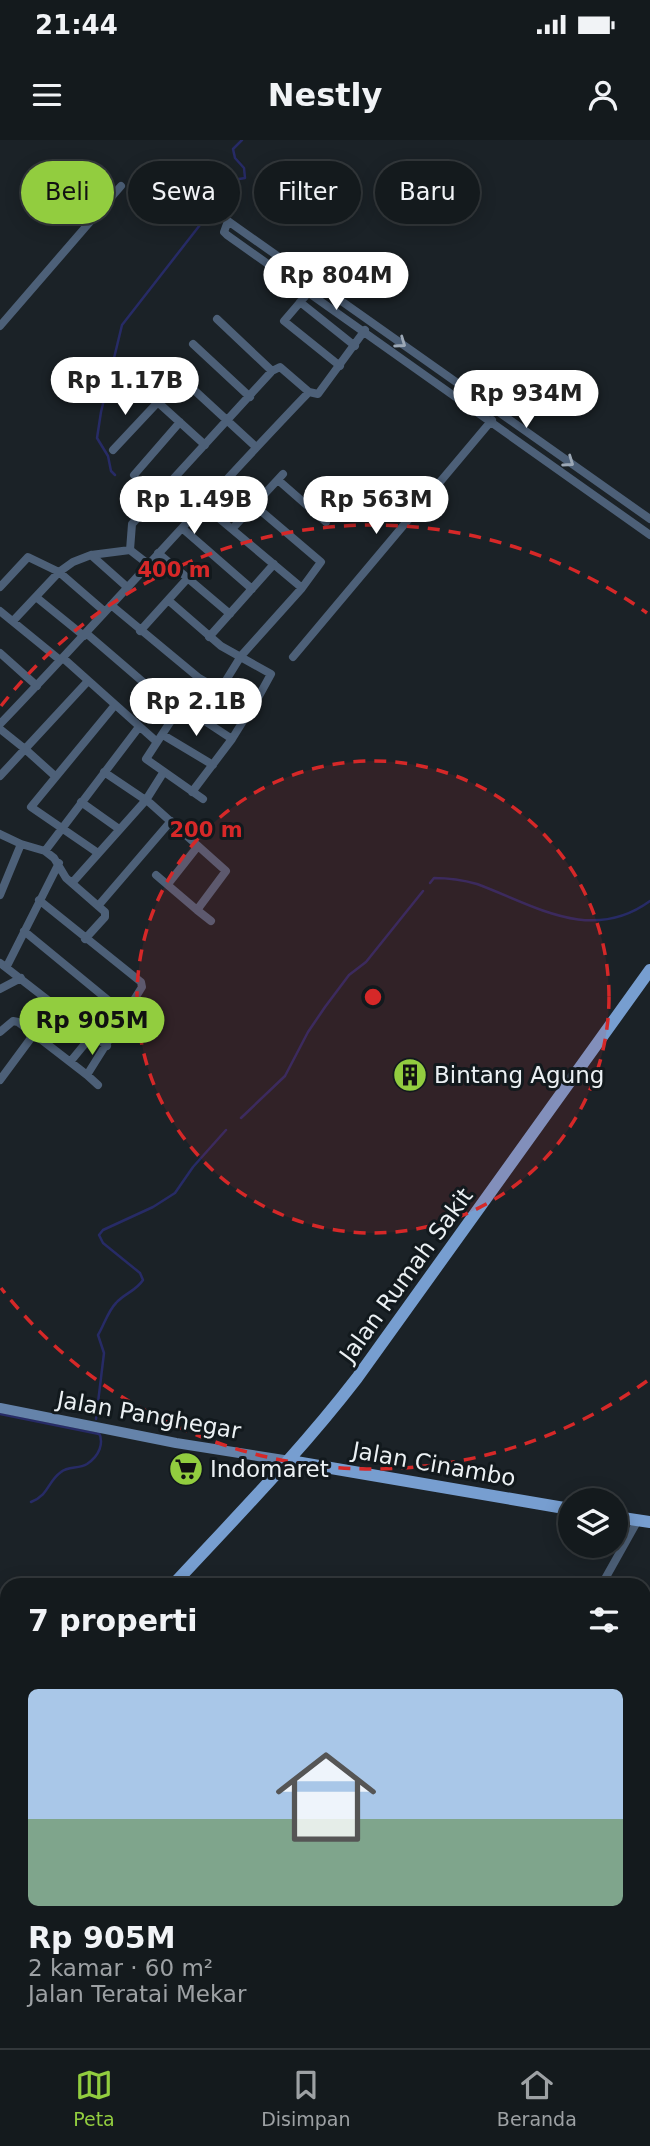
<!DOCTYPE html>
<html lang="id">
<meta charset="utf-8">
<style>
:root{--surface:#141a1d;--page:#1d2326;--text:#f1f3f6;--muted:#9da1a4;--line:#33383b;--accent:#92cd3f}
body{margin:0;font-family:"DejaVu Sans",sans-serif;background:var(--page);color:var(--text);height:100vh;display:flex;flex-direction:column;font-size:26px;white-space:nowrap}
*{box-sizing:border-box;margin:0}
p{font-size:23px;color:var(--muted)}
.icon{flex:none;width:38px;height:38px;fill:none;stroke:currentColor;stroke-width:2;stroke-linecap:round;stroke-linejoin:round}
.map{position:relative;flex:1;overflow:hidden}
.details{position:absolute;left:0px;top:1438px;width:651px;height:471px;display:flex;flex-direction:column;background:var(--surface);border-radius:21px 21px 0 0;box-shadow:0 4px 18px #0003,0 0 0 2px var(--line)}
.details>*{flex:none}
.hud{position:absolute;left:21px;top:21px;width:609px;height:63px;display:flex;gap:14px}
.tools{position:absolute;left:558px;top:1348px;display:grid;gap:14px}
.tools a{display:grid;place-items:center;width:70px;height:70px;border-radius:50%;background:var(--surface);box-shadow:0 4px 18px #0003,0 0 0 2px var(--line);font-size:35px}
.price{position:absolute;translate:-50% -60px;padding:0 16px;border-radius:24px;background:#fff;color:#222;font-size:23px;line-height:46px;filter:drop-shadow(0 2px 4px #0008)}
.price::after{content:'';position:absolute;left:50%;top:42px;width:21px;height:16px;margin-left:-10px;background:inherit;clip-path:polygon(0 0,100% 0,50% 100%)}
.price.selected{background:var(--accent);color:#111}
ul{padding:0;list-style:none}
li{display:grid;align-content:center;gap:14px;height:371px;padding:0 28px}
li span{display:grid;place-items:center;height:217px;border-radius:10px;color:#555}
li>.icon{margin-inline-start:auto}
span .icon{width:126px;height:126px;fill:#fffc;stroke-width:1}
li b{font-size:30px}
h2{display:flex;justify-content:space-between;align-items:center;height:84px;padding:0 28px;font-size:30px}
.chip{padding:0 24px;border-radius:32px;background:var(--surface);box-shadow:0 4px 18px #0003,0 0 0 2px var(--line);font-size:24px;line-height:63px}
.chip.selected{background:var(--accent);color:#111}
.status{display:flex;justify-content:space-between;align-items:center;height:49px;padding:0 35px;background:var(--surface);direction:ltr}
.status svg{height:19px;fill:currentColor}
header{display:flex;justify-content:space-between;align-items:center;height:91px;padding:0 28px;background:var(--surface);font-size:32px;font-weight:700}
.tab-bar{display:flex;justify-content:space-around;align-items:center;height:98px;border-top:2px solid var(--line);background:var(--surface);font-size:19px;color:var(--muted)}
.tab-bar a{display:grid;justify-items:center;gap:4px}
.tab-bar .selected{color:var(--accent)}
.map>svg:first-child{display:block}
</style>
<div class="status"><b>21:44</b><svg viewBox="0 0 49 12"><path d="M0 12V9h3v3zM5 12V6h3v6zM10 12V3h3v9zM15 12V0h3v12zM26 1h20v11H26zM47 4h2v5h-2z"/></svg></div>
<header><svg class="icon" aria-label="menu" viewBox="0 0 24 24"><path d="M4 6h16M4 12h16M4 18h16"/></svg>Nestly<svg class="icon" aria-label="person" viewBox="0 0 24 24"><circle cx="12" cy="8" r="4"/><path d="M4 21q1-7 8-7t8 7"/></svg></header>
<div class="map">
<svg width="650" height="1908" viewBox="0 0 650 1908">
<rect width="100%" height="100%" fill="#1b2227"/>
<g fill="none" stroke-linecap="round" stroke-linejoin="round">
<path stroke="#272b66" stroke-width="2.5" d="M115 335 111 331 108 316 97 298 101 272 122 185 221 58 228 48 227 41 245 38 244 28 235 18 233 9 242 0
M430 743 434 738C448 738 463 740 477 744 534 765 591 804 650 761
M241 978 285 936 308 892 325 867 349 835 366 822 423 751
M0 1274 99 1294
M96 1279 104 1213 98 1195C104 1185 108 1171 116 1163 125 1153 136 1151 143 1140L140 1133 103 1103 99 1095 103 1090 153 1067 175 1053 193 1027 226 990
M31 1362C50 1354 47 1342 61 1332 68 1326 79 1329 87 1324 99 1316 105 1303 98 1291"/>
<path stroke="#4d6078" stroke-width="8" d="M308 153 284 181 340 226
M300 162 355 206
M217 179 272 231
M0 186 121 46
M193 204 250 257
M168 226 256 307
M141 247 205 305
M113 310 158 262
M134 335 180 282
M278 340 326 382
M202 364 302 448
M650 379 228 81 224 92 227 95 650 395
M182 388 252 449
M232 389 283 334
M130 410 132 384 272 231 280 227 309 252
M130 410 148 424
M158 413 230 474
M91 415 127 447
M0 447 28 417 59 432 73 422 91 415 130 410
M36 457 84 496
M168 460 221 506 271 534 254 565
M111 465 199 538 220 550 249 572
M0 471 60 520
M13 481 59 432 104 471
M140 491 187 439
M86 493 178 572
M209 497 274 424
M0 513 37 546
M293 517 492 280
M63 518 157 602
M199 538 146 619 203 659
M220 550 241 516 302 448 321 422 254 365
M182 566 232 599
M0 584C105 475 204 361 309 252L318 254 365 190
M0 589 25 609 0 636
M163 595 213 625
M104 632 150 663 226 731 197 770 156 735
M55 636 25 609 88 541
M192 652 232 599 250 570
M81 662 119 689
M0 694 21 704 45 711 139 587
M45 711 54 718 66 738 105 772V777L85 799
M98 713 31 667 115 565
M72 743 146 660 163 633
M168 744 198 706
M0 755 21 704
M98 766 171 681
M197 770 211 781
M24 791 125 874
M0 823 107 906
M7 826 59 723
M0 849 21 838
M0 892 13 881 18 882 34 894
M70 922 93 894
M87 935 98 945
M0 940 34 894 87 935 142 847 141 842 39 760
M601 1446 638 1380
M0 1539 7 1542
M644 1849 650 1841"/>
<path stroke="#6583aa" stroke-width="10" d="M0 1268 176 1303 290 1321"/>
<path stroke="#779ed0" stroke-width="12" d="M290 1321 570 1369
M616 1377 650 1382
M172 1446C236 1377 300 1312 357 1238L650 830
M0 1654 7 1644"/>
</g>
<defs><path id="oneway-chevron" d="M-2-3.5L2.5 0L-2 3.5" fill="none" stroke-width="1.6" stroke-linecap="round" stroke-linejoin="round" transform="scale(1.75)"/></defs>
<g stroke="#9ca8b6">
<use href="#oneway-chevron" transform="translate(401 203) rotate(35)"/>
<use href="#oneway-chevron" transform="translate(569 322) rotate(35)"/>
</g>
<circle cx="373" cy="857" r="236" fill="#d62828" fill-opacity=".12"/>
<g fill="none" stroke="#d62828" stroke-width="3.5" stroke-dasharray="12 9">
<circle cx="373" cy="857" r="236"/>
<path d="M647 1241A472 472 0 0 1 1 1148M1 566A472 472 0 0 1 647 473"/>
</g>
<defs>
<g id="building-disc" transform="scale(1.75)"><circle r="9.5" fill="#92cd3f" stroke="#12191d"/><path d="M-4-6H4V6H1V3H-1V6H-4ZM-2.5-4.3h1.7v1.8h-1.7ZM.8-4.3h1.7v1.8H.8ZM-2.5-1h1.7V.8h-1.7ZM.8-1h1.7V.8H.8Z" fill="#111"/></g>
<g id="supermarket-disc" transform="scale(1.75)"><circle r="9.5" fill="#92cd3f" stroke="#12191d"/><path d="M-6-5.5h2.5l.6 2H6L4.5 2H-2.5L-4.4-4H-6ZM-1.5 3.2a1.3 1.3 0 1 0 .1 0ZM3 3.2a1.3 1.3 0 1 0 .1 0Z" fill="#111"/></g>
</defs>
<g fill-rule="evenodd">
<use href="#building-disc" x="410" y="935"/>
<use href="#supermarket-disc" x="186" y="1329"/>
</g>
<g text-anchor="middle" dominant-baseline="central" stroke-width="6" stroke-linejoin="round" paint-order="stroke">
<g font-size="23" fill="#ebf0f3" stroke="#12191d" text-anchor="start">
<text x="434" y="935">Bintang Agung</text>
<text x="210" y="1329">Indomaret</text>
</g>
<g font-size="23" fill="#ebf0f3" stroke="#12191d">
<text transform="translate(406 1135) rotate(-54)">Jalan Rumah Sakit</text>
<text transform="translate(149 1275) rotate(10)">Jalan Panghegar</text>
<text transform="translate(434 1324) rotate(10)">Jalan Cinambo</text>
</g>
</g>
<circle cx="373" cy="857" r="10" fill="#d62828" stroke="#12191d" stroke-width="3.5"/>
<g font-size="21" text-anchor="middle" font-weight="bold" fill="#d62828" stroke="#12191d" stroke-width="6" stroke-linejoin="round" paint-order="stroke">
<text x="174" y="437">400 m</text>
<text x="206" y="697">200 m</text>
</g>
</svg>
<div class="tools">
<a><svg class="icon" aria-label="layers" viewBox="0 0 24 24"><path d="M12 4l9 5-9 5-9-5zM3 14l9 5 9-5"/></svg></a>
</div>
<b class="price" style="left:336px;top:172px">Rp 804M</b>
<b class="price" style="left:125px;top:277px">Rp 1.17B</b>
<b class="price" style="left:526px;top:290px">Rp 934M</b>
<b class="price" style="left:194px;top:396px">Rp 1.49B</b>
<b class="price" style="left:376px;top:396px">Rp 563M</b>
<b class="price" style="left:196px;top:598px">Rp 2.1B</b>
<b class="price selected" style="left:92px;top:917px">Rp 905M</b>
<div class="hud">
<a class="chip selected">Beli</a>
<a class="chip">Sewa</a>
<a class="chip">Filter</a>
<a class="chip">Baru</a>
</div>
<section class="details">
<h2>7 properti<svg class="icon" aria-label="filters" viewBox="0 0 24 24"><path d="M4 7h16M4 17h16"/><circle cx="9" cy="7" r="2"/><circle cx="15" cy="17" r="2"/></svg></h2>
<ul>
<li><span style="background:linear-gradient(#a9c7e8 60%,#7fa58c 0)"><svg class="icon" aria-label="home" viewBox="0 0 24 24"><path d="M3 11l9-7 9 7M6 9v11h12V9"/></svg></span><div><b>Rp 905M</b><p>2 kamar · 60 m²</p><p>Jalan Teratai Mekar</p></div></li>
</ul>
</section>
</div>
<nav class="tab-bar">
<a class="selected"><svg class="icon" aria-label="map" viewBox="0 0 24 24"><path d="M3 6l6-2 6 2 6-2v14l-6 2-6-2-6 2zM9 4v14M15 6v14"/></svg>Peta</a>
<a><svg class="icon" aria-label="saved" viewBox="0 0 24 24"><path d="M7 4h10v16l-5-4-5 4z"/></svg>Disimpan</a>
<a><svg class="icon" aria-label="home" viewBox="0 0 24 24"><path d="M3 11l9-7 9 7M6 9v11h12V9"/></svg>Beranda</a>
</nav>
